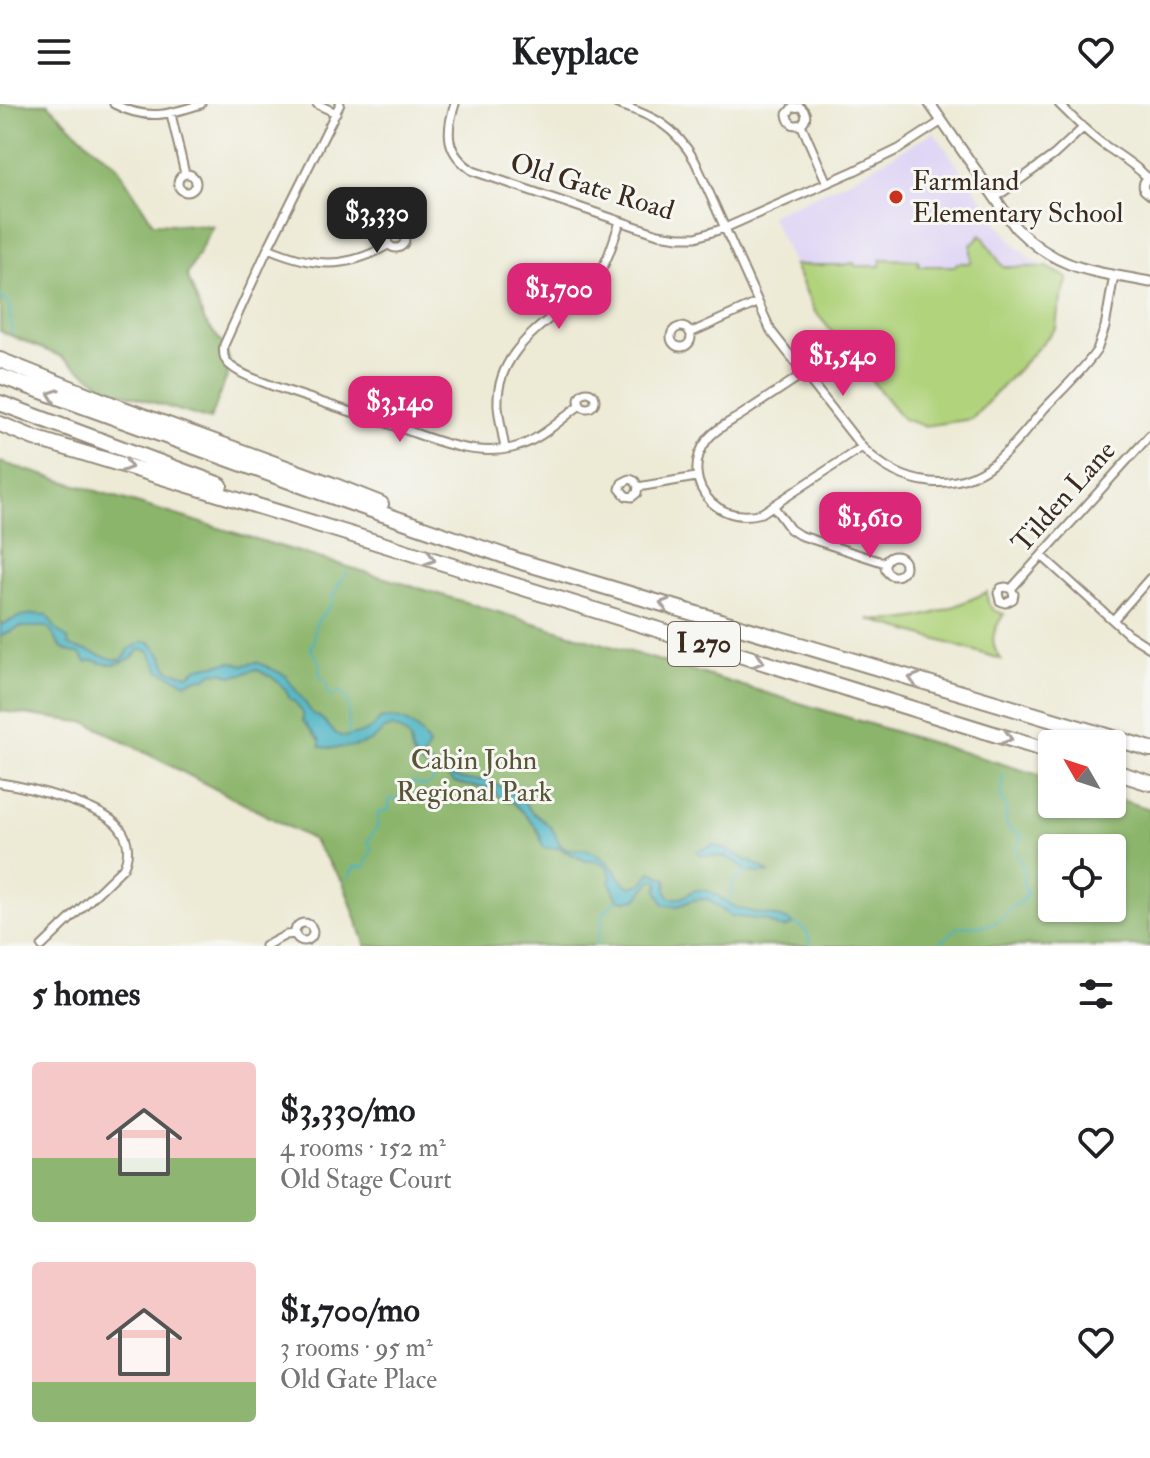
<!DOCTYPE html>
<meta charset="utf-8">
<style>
:root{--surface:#fff;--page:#f6f6f6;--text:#202124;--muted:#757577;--accent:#db2777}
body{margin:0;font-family:"IM FELL Double Pica",serif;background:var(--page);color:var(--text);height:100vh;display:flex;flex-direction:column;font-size:30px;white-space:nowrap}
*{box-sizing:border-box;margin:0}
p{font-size:26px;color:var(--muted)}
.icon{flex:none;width:44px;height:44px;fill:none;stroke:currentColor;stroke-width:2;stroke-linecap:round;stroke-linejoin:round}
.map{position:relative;height:842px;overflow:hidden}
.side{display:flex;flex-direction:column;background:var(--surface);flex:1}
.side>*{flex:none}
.needle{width:52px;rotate:309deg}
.controls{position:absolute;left:1038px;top:626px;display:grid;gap:16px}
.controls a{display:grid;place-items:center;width:88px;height:88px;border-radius:8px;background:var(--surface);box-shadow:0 2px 6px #0004;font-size:40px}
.price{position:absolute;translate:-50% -68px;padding:0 18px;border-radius:16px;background:var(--accent);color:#fff;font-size:26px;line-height:52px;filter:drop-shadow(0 2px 4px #0008)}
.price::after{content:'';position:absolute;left:50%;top:48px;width:24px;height:18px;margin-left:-12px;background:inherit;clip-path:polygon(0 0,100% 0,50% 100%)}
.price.current{background:#222;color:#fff}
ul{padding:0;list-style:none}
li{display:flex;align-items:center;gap:24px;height:200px;padding:0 32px}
li span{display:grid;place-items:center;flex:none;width:224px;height:160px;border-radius:8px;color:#555}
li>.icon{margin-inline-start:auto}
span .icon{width:96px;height:96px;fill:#fffc;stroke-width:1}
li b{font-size:34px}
h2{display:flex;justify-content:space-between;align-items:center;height:96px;padding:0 32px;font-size:34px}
header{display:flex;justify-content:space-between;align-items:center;height:104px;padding:0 32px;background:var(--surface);font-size:36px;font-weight:800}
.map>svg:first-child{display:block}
</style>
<header><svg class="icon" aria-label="menu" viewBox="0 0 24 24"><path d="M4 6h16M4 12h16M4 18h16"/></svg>Keyplace<svg class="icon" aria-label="heart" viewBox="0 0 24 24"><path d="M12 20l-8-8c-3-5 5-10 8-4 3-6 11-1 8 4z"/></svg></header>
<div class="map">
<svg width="1150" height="842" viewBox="0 0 1150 842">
<rect width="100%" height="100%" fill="#f6f6f2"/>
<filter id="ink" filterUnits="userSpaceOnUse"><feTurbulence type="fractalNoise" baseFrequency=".0125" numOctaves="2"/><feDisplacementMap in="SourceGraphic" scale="16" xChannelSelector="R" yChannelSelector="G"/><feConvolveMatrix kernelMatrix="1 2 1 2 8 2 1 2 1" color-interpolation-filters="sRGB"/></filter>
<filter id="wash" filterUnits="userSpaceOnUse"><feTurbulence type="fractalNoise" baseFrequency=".006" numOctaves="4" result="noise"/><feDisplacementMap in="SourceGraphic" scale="32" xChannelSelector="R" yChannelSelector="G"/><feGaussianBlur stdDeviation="1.8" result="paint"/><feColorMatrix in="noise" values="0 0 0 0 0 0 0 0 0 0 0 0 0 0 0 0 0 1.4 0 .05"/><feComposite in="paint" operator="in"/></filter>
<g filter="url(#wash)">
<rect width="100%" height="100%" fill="#edead6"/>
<path fill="#dfd5f5" d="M934 28 1012 138 1030 155 1048 164 794 161 770 111 852 75Z"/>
<path fill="#b0d37c" stroke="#767e4d" stroke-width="2" d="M981 130 1003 163H1047L1068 174 1058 206 1056 224 972 315 924 322 903 315 814 206 794 161H843L854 159 855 162H880L881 155 918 156 919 162H956L957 159H971V141Z
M987 488C986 500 992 508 1004 510 993 526 988 539 1001 555L868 515C912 521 949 506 987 488Z"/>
<path fill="#8cb56c" stroke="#647045" stroke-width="2" fill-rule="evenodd" d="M0 0H48L87 38 116 61 153 119 213 122 187 171 205 218 224 241 231 262 210 316 107 284 60 252 0 227Z
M0 358 1052 675V700H1112V693L1150 705V842H366L343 778 312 735 88 619 0 607ZM1052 744H1112V804H1052Z"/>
<path fill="#45b2c2" stroke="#406e70" stroke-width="2" d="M34 510 47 511 56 525 68 535 69 541C76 545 81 545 88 547 99 551 109 555 121 556L127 550 128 546 142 538H150L163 553 168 566 188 571 198 564 231 558 244 561 257 558 285 571 313 610C334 617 329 640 358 630 369 626 373 625 380 615 394 612 412 618 421 630 424 634 426 638 429 641L423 655 433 662 452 667 453 673C465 677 475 678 487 675L513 690 522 693C524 697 526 701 528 704 535 712 545 716 552 725 557 732 557 741 566 745 572 748 578 745 584 745 592 746 600 753 606 757 617 765 618 778 631 783L642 780 651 768 667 775 666 786 669 793C688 799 687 783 704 786 717 788 726 800 738 804 757 811 776 809 794 820L785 824 776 822 765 816 730 812 708 795 693 796 679 802 664 801 657 786 659 779 656 776 651 777 637 795 624 797 618 795 610 779 611 772 607 762 597 757H586L558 744H544C541 740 541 735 540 731 535 719 521 707 513 698 502 697 498 693 492 684 480 683 466 683 454 678 449 675 445 669 438 668 430 665 423 663 417 656 403 640 422 636 392 623L384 625C373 643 339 646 320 643V636L303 617V609L294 597 290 595 285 585 272 573 256 565 243 570 232 572 222 568 212 569 206 574 195 575 187 579 160 567 149 547 140 545C127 561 112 564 93 556L86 558 80 550C55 545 62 542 48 523H20L0 532V521L21 512Z
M713 741C727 745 733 749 745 755 757 761 758 760 769 769L746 768C732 751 721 752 700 751L697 747Z"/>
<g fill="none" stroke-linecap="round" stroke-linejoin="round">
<path stroke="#45b2c2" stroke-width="2" d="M0 192 9 201 12 229
M347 468C341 475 337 487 333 491 332 506 322 508 316 520 314 525 314 535 313 541L310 543 321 561 319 570 327 580V589L332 593 339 587 348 597 349 629 353 635
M347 776 354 763H365L368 753 372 747 368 737 377 723 378 708 389 706 390 695H398L405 683 412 678 425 682 432 678 437 671 447 669
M729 799C734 781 729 779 746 768
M794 819C805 824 811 830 809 842
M595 842 602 821V814L604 808 618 795
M936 842 958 823 983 822 994 819 1006 811 1011 803 1023 797 1027 789 1023 780 1024 766 1017 748V741L1022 733 1020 730 1012 727 1006 721V702L1001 696 1003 671"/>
</g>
</g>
<g filter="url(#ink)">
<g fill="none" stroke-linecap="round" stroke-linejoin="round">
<g stroke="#948a7a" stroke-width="11">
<path id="minor" d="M114 0C147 17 168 11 201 0
M317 0 336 9
M340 0 268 144 224 241C223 247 223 250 225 255 231 268 261 277 273 282 311 295 348 307 386 319 426 332 469 354 512 344 538 338 559 317 580 301
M455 0C445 29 446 49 473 67L658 130 679 133H696L725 124 854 67 899 45 942 17
M617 0C654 12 675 22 695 57L771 227 862 343C901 383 958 393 1001 353 1017 339 1030 322 1043 306 1061 287 1082 268 1097 246L1105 223 1114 171
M1059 0C1074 15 1089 31 1107 43 1122 53 1135 61 1148 74
M171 10 185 70
M801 20C793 23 788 19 787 10L792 4 800 3C807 8 808 15 801 20L827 79
M178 79a9 9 0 1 1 18 0a9 9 0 1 1-18 0Z
M1150 73C1144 76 1142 80 1144 86L1150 91
M995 94 1054 51 1083 24
M387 135a9 9 0 1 1 18 0a9 9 0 1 1-18 0Z
M268 144C313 163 345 166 388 141
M671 233a10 10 0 1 1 20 0a10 10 0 1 1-20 0Z
M690 229 757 199
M803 270C783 283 762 297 741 311 730 318 715 325 707 336 692 356 694 381 711 398 726 412 743 414 762 409L862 343
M579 296a8 8 0 1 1 16 0a8 8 0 1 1-16 0Z
M505 345C503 331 499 316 498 302 496 261 524 234 554 211 569 200 585 190 596 174 608 158 613 137 620 118
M638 383 635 377 630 375 622 379 620 385 626 392 632 393 637 389 638 383 696 373
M774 403 790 425 799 431 885 459
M1042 452 1128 530 1150 544
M885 462a10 10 0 1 1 20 0a10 10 0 1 1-20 0Z
M1011 485 1006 483 1001 484 998 489 1000 497 1005 499 1013 495 1014 490 1011 485 1150 331
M1113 516 1150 474
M0 679C28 683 101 701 119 723 129 735 130 750 123 764L42 842
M295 828a9 9 0 1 1 18 0a9 9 0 1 1-18 0Z
M265 842 286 831 295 830"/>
</g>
<g stroke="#948a7a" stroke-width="13">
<path id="tertiary" d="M930 0 1016 124C1059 167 1094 167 1150 178"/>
</g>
<g stroke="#948a7a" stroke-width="18">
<path id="motorway" d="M0 256 121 304 333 381 381 400
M0 272 328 391 522 458 1150 645
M0 299 220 381
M0 320 34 334 356 432 1052 648
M1112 667 1150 679"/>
</g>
<use href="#minor" stroke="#fff" stroke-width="7"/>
<use href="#tertiary" stroke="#fff" stroke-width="9"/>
<use href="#motorway" stroke="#fff" stroke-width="14"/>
</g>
<defs><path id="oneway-chevron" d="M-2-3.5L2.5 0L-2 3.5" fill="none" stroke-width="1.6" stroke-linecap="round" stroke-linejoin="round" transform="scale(2)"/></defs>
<g stroke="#a79f9a">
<use href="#oneway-chevron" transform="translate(53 291) rotate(-160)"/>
<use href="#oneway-chevron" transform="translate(127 362) rotate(17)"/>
<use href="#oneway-chevron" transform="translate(430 455) rotate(17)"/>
<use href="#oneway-chevron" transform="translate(665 500) rotate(-163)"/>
<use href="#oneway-chevron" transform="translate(759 557) rotate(17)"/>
<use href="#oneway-chevron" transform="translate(914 575) rotate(-163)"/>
<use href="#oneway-chevron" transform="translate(1007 634) rotate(17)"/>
</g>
</g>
<circle fill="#c8321e" stroke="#f6f6f2" stroke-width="3" cx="896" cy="93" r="8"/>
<g text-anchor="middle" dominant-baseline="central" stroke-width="6" stroke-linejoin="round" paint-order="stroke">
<rect fill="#f6f6f2" stroke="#73675e" stroke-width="2" x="668" y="518" width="72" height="44" rx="6"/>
<g font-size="26" font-weight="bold" fill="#3b2a1e">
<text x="704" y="540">I 270</text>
</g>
<g font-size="28" fill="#3b2a1e" stroke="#f6f6f2" text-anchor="start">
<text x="912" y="77">Farmland<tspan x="912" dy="32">Elementary School</tspan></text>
</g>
<g font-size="28" fill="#3b2a1e" stroke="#f6f6f2">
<text transform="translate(592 83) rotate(17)">Old Gate Road</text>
<text transform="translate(1064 393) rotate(-48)">Tilden Lane</text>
</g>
<g font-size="28" fill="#585436" stroke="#f6f6f2">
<text x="474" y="656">Cabin John<tspan x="474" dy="32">Regional Park</tspan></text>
</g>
</g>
</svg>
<div class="controls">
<a><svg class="needle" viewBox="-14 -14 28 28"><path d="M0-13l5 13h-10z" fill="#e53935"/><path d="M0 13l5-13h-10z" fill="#757577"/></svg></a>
<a><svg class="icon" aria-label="locate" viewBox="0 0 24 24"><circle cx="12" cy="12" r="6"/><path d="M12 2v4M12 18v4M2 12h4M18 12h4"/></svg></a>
</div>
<b class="price current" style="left:377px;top:151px">$3,330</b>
<b class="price" style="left:559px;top:227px">$1,700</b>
<b class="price" style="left:843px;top:294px">$1,540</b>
<b class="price" style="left:400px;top:340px">$3,140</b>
<b class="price" style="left:870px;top:456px">$1,610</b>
</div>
<section class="side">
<h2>5 homes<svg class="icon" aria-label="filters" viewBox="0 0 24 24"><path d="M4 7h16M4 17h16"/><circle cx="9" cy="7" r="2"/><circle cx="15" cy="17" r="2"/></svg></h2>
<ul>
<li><span style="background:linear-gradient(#f6c9c9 60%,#8fb573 0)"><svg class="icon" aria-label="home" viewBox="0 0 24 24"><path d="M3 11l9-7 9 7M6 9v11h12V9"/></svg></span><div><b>$3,330/mo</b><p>4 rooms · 152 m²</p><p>Old Stage Court</p></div><svg class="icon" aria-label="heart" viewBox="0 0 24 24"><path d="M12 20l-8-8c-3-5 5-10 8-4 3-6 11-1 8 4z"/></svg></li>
<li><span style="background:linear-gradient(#f6c9c9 75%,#8fb573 0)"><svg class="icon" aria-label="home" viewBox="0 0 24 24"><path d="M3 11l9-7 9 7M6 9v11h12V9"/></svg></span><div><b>$1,700/mo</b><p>3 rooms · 95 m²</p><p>Old Gate Place</p></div><svg class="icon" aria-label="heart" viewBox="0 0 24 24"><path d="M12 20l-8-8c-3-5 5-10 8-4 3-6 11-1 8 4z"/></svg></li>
</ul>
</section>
